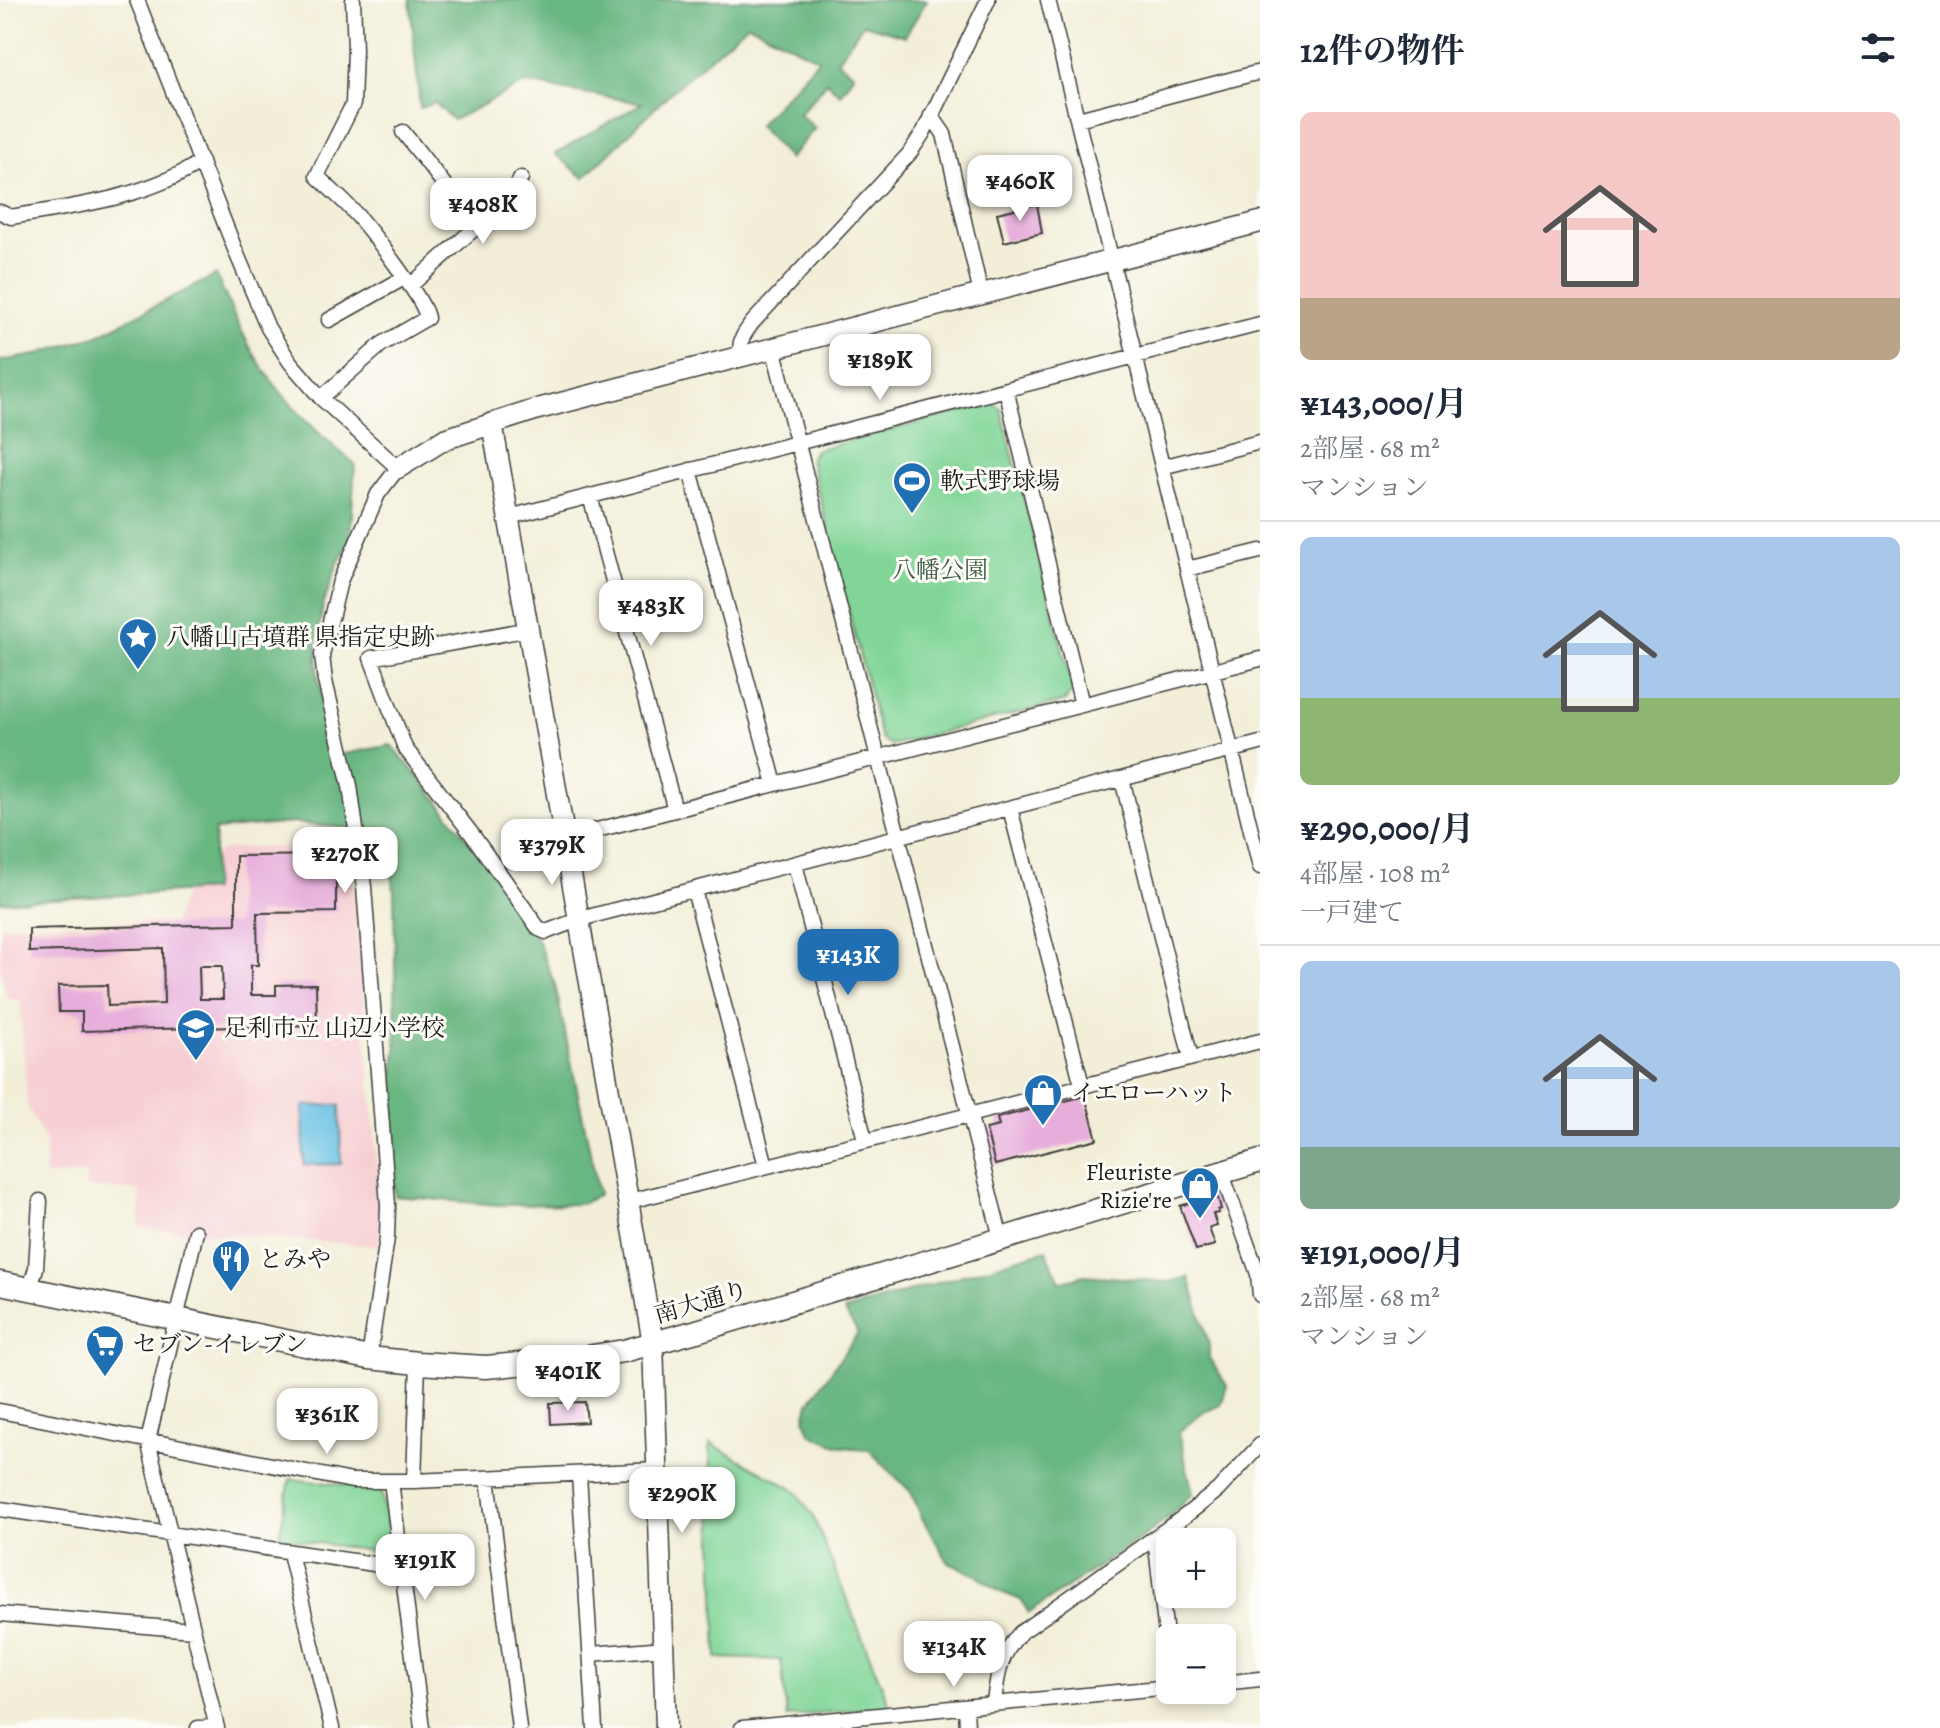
<!DOCTYPE html>
<html lang="ja">
<meta charset="utf-8">
<style>
:root{--surface:#fff;--page:#f6f6f7;--text:#1f2937;--muted:#747a83;--line:#e0e1e3;--accent:#1f6fb2}
body{margin:0;font-family:Alegreya,"Noto Serif JP",serif;background:var(--page);color:var(--text);height:100vh;display:flex;flex-direction:column;font-size:30px;white-space:nowrap}
*{box-sizing:border-box;margin:0}
p{font-size:26px;color:var(--muted)}
.icon{flex:none;width:44px;height:44px;fill:none;stroke:currentColor;stroke-width:2;stroke-linecap:round;stroke-linejoin:round}
.map{position:relative;flex:1;overflow:hidden}
.side{display:flex;flex-direction:column;background:var(--surface);width:680px}
.side>*{flex:none}
.fabs{position:absolute;left:1156px;top:1528px;display:grid;gap:16px}
.fabs a{display:grid;place-items:center;width:80px;height:80px;border-radius:12px;background:var(--surface);box-shadow:0 4px 12px #0003;font-size:40px}
.price{position:absolute;translate:-50% -68px;padding:0 18px;border-radius:16px;background:#fff;color:#222;font-size:26px;line-height:52px;filter:drop-shadow(0 2px 4px #0008)}
.price::after{content:'';position:absolute;left:50%;top:48px;width:24px;height:18px;margin-left:-12px;background:inherit;clip-path:polygon(0 0,100% 0,50% 100%)}
.price.active{background:var(--accent);color:#fff}
ul{padding:0;list-style:none}
li{display:grid;align-content:center;gap:16px;height:424px;padding:0 40px}
li+li{border-top:2px solid var(--line)}
li span{display:grid;place-items:center;height:248px;border-radius:12px;color:#555}
li>.icon{margin-inline-start:auto}
span .icon{width:144px;height:144px;fill:#fffc;stroke-width:1}
li b{font-size:34px}
h2{display:flex;justify-content:space-between;align-items:center;height:96px;padding:0 40px;font-size:34px}
main{display:flex;flex:1;min-height:0}
.map>svg:first-child{display:block}
</style>
<main>
<div class="map">
<svg width="1260" height="1728" viewBox="0 0 1260 1728">
<rect width="100%" height="100%" fill="#fdfcf7"/>
<filter id="ink" filterUnits="userSpaceOnUse"><feTurbulence type="fractalNoise" baseFrequency=".0125" numOctaves="2"/><feDisplacementMap in="SourceGraphic" scale="16" xChannelSelector="R" yChannelSelector="G"/><feConvolveMatrix kernelMatrix="1 2 1 2 8 2 1 2 1" color-interpolation-filters="sRGB"/></filter>
<filter id="wash" filterUnits="userSpaceOnUse"><feTurbulence type="fractalNoise" baseFrequency=".006" numOctaves="4" result="noise"/><feDisplacementMap in="SourceGraphic" scale="32" xChannelSelector="R" yChannelSelector="G"/><feGaussianBlur stdDeviation="1.8" result="paint"/><feColorMatrix in="noise" values="0 0 0 0 0 0 0 0 0 0 0 0 0 0 0 0 0 1.4 0 .05"/><feComposite in="paint" operator="in"/></filter>
<g filter="url(#wash)">
<rect width="100%" height="100%" fill="#f2eed8"/>
<path fill="#f7cfd3" d="M248 847 350 848 381 1209 379 1246 139 1228 140 1191 85 1187 86 1174 45 1176V1140L27 1106 20 1001 8 999 0 968V925L174 922 183 896 221 850Z"/>
<path fill="#81d598" stroke="#4e785a" stroke-width="2" d="M993 403 1001 409 1073 690 1065 701 891 745 881 739 810 459 815 450Z
M710 1443 795 1490 813 1516 890 1706 787 1717 781 1660 717 1658Z
M290 1479 374 1488 381 1492 390 1546 382 1553 279 1537Z"/>
<path fill="#68b680" stroke="#42694e" stroke-width="2" d="M410 0H927L905 36 863 24 837 61 854 74 840 94 827 82 799 114 815 128 789 159 758 125 819 59 748 24 671 92 584 178 555 154 642 103 526 83 453 120 435 103 420 108Z
M216 275C227 299 238 325 251 349 276 393 316 433 355 464L350 541 338 563 323 605 317 640 318 678 334 756 391 745 433 794 524 914 536 937 555 985 599 1194 582 1204 499 1205 395 1196 390 1125 396 1049 394 890 390 856 383 832 293 823 215 830 212 890 0 902V361L35 355 96 336Z
M1046 1250 1060 1282 1084 1275 1170 1282 1189 1277 1209 1344V1358L1227 1386 1221 1405 1200 1414 1179 1432 1193 1494 1154 1529 1029 1613 1021 1600 1001 1592 976 1575 949 1563 922 1518 911 1492 869 1450C847 1448 830 1445 810 1433L805 1419 809 1403 858 1333 844 1311Z"/>
<path fill="#65c0e3" stroke="#406e80" stroke-width="2" d="M340 1105 341 1164 304 1165 303 1106Z"/>
<g id="blocks">
<path fill="#e7aedc" fill-rule="evenodd" d="M1037 204 1042 233 1004 242 997 213Z
M336 855V912L257 913 258 965H251V995H276V985L316 984 317 1025 82 1031V1012H59L58 986 107 985 108 1006 164 1004 163 948 29 952V929L236 924V856ZM199 966H222L223 999H200Z
M1085 1096 1097 1139 995 1165 986 1129 999 1126 997 1118Z
M1209 1194 1218 1198 1221 1209 1218 1210 1219 1213 1213 1214 1217 1226 1209 1228 1215 1245 1196 1250 1180 1206 1207 1198Z
M585 1402 587 1422 551 1424 550 1403Z"/>
</g>
</g>
<g filter="url(#ink)">
<use href="#blocks" fill-opacity="0" stroke="#3c3c38" stroke-width="2"/>
<g fill="none" stroke-linecap="round" stroke-linejoin="round">
<g stroke="#3c3c38" stroke-width="17">
<path id="street" d="M137 0 236 252 268 328 290 362 321 398 398 468 378 494 340 581 322 655 325 681 350 786 364 887 388 1205 387 1238 369 1358
M1048 0 1260 867
M931 115 944 134 981 294
M1078 119 1260 72
M403 132 477 226
M0 212 11 217C76 206 145 198 201 162
M410 286 512 195 521 178
M329 320 404 278
M773 347 1001 1238
M741 355C738 341 744 334 752 323L909 154 923 133 988 0
M1006 389 1082 705
M321 398 382 344 427 318C425 300 368 227 353 211 342 199 329 188 317 176L353 104 355 49 353 0
M1162 467 1260 442
M690 470 775 784
M590 496 675 810
M509 517 1260 324
M1187 569 1260 551
M530 629 371 658 405 748 471 833 539 929 546 932 580 919 1260 743
M1122 779 1191 1058
M1010 808 1082 1085
M566 838 1260 659
M795 864 865 1140
M694 890 766 1166
M1221 1171 1258 1274 1260 1295
M630 1201 1260 1041
M196 1232 148 1441 217 1728
M30 1288 36 1268 40 1201
M0 1411 352 1481H414L657 1470
M579 1475 595 1728
M488 1478 519 1728
M391 1481 422 1728
M414 1481 418 1363
M0 1509 401 1568
M1155 1537 1170 1671
M290 1553 332 1728
M0 1614 193 1630
M591 1654 665 1648
M1222 1683 1260 1679
M994 1702C998 1672 999 1657 1020 1633L1185 1516 1218 1490 1260 1445
M966 1707 967 1728
M198 1728 217 1727
M742 1728 1170 1687"/>
</g>
<g stroke="#3c3c38" stroke-width="23">
<path id="secondary" d="M492 423 653 1343 666 1728
M398 468 445 439 538 409 1260 222"/>
</g>
<g stroke="#3c3c38" stroke-width="25">
<path id="primary" d="M0 1283 369 1358 418 1363 486 1367 574 1359 624 1351 697 1331 1260 1161"/>
</g>
<use href="#street" stroke="#fff" stroke-width="14"/>
<use href="#secondary" stroke="#fff" stroke-width="20"/>
<use href="#primary" stroke="#fff" stroke-width="22"/>
</g>
</g>
<defs>
<g id="stadium-pin" transform="scale(2)"><path d="M0 17L-7.5 6A9.5 9.5 0 1 1 7.5 6Z" fill="#1f6fb2" stroke="#fdfcf7"/><path d="M0-5a6.5 5 0 1 0 0 10a6.5 5 0 1 0 0-10ZM-3.5-1.8h7v3.6h-7Z" fill="#fff"/></g>
<g id="sight-pin" transform="scale(2)"><path d="M0 17L-7.5 6A9.5 9.5 0 1 1 7.5 6Z" fill="#1f6fb2" stroke="#fdfcf7"/><path d="M0-6L1.8-2.2L6-1.7L2.9 1.2L3.7 5.4L0 3.3L-3.7 5.4L-2.9 1.2L-6-1.7L-1.8-2.2Z" fill="#fff"/></g>
<g id="school-pin" transform="scale(2)"><path d="M0 17L-7.5 6A9.5 9.5 0 1 1 7.5 6Z" fill="#1f6fb2" stroke="#fdfcf7"/><path d="M0-5L7-2L0 1L-7-2ZM-4 1L0 2.5L4 1V4Q0 6-4 4Z" fill="#fff"/></g>
<g id="shop-pin" transform="scale(2)"><path d="M0 17L-7.5 6A9.5 9.5 0 1 1 7.5 6Z" fill="#1f6fb2" stroke="#fdfcf7"/><path d="M-5-2.5h2.3a2.7 3.5 0 0 1 5.4 0H5L5.5 6h-11ZM-1.5-2.5h3a1.5 2.3 0 0 0-3 0Z" fill="#fff"/></g>
<g id="restaurant-pin" transform="scale(2)"><path d="M0 17L-7.5 6A9.5 9.5 0 1 1 7.5 6Z" fill="#1f6fb2" stroke="#fdfcf7"/><path d="M-5-6h1v4h1v-4h1v4h1v-4h1v5L-1.5 .5V6h-2V.5L-5-1ZM5-6V6H3V1.5H1.5Q1.5-4 5-6Z" fill="#fff"/></g>
<g id="supermarket-pin" transform="scale(2)"><path d="M0 17L-7.5 6A9.5 9.5 0 1 1 7.5 6Z" fill="#1f6fb2" stroke="#fdfcf7"/><path d="M-6-5.5h2.5l.6 2H6L4.5 2H-2.5L-4.4-4H-6ZM-1.5 3.2a1.3 1.3 0 1 0 .1 0ZM3 3.2a1.3 1.3 0 1 0 .1 0Z" fill="#fff"/></g>
</defs>
<g fill-rule="evenodd">
<use href="#stadium-pin" x="912" y="481"/>
<use href="#sight-pin" x="138" y="637"/>
<use href="#school-pin" x="196" y="1028"/>
<use href="#shop-pin" x="1043" y="1093"/>
<use href="#shop-pin" x="1200" y="1186"/>
<use href="#restaurant-pin" x="231" y="1259"/>
<use href="#supermarket-pin" x="105" y="1344"/>
</g>
<g text-anchor="middle" dominant-baseline="central" stroke-width="6" stroke-linejoin="round" paint-order="stroke">
<g font-size="24" fill="#1c1c1c" stroke="#fdfcf7" text-anchor="start">
<text x="940" y="481">軟式野球場</text>
<text x="166" y="637">八幡山古墳群 県指定史跡</text>
<text x="224" y="1028">足利市立 山辺小学校</text>
<text x="1071" y="1093">イエローハット</text>
<text x="1172" y="1172" text-anchor="end">Fleuriste<tspan x="1172" dy="28">Rizie're</tspan></text>
<text x="259" y="1259">とみや</text>
<text x="133" y="1344">セブン-イレブン</text>
</g>
<g font-size="24" fill="#3f5d47" stroke="#fdfcf7">
<text x="940" y="570">八幡公園</text>
</g>
<g font-size="24" fill="#1c1c1c" stroke="#fdfcf7">
<text transform="translate(701 1302) rotate(-16)">南大通り</text>
</g>
</g>
</svg>
<div class="fabs">
<a>+</a>
<a>−</a>
</div>
<b class="price" style="left:1020px;top:223px">¥460K</b>
<b class="price" style="left:483px;top:246px">¥408K</b>
<b class="price" style="left:880px;top:402px">¥189K</b>
<b class="price" style="left:651px;top:648px">¥483K</b>
<b class="price" style="left:552px;top:887px">¥379K</b>
<b class="price" style="left:345px;top:895px">¥270K</b>
<b class="price active" style="left:848px;top:997px">¥143K</b>
<b class="price" style="left:568px;top:1413px">¥401K</b>
<b class="price" style="left:327px;top:1456px">¥361K</b>
<b class="price" style="left:682px;top:1535px">¥290K</b>
<b class="price" style="left:425px;top:1602px">¥191K</b>
<b class="price" style="left:954px;top:1689px">¥134K</b>
</div>
<section class="side">
<h2>12件の物件<svg class="icon" aria-label="filters" viewBox="0 0 24 24"><path d="M4 7h16M4 17h16"/><circle cx="9" cy="7" r="2"/><circle cx="15" cy="17" r="2"/></svg></h2>
<ul>
<li><span style="background:linear-gradient(#f6c9c9 75%,#b9a48a 0)"><svg class="icon" aria-label="home" viewBox="0 0 24 24"><path d="M3 11l9-7 9 7M6 9v11h12V9"/></svg></span><div><b>¥143,000/月</b><p>2部屋 · 68 m²</p><p>マンション</p></div></li>
<li><span style="background:linear-gradient(#a9c7e8 65%,#8fb573 0)"><svg class="icon" aria-label="home" viewBox="0 0 24 24"><path d="M3 11l9-7 9 7M6 9v11h12V9"/></svg></span><div><b>¥290,000/月</b><p>4部屋 · 108 m²</p><p>一戸建て</p></div></li>
<li><span style="background:linear-gradient(#a9c7e8 75%,#7fa58c 0)"><svg class="icon" aria-label="home" viewBox="0 0 24 24"><path d="M3 11l9-7 9 7M6 9v11h12V9"/></svg></span><div><b>¥191,000/月</b><p>2部屋 · 68 m²</p><p>マンション</p></div></li>
</ul>
</section>
</main>
